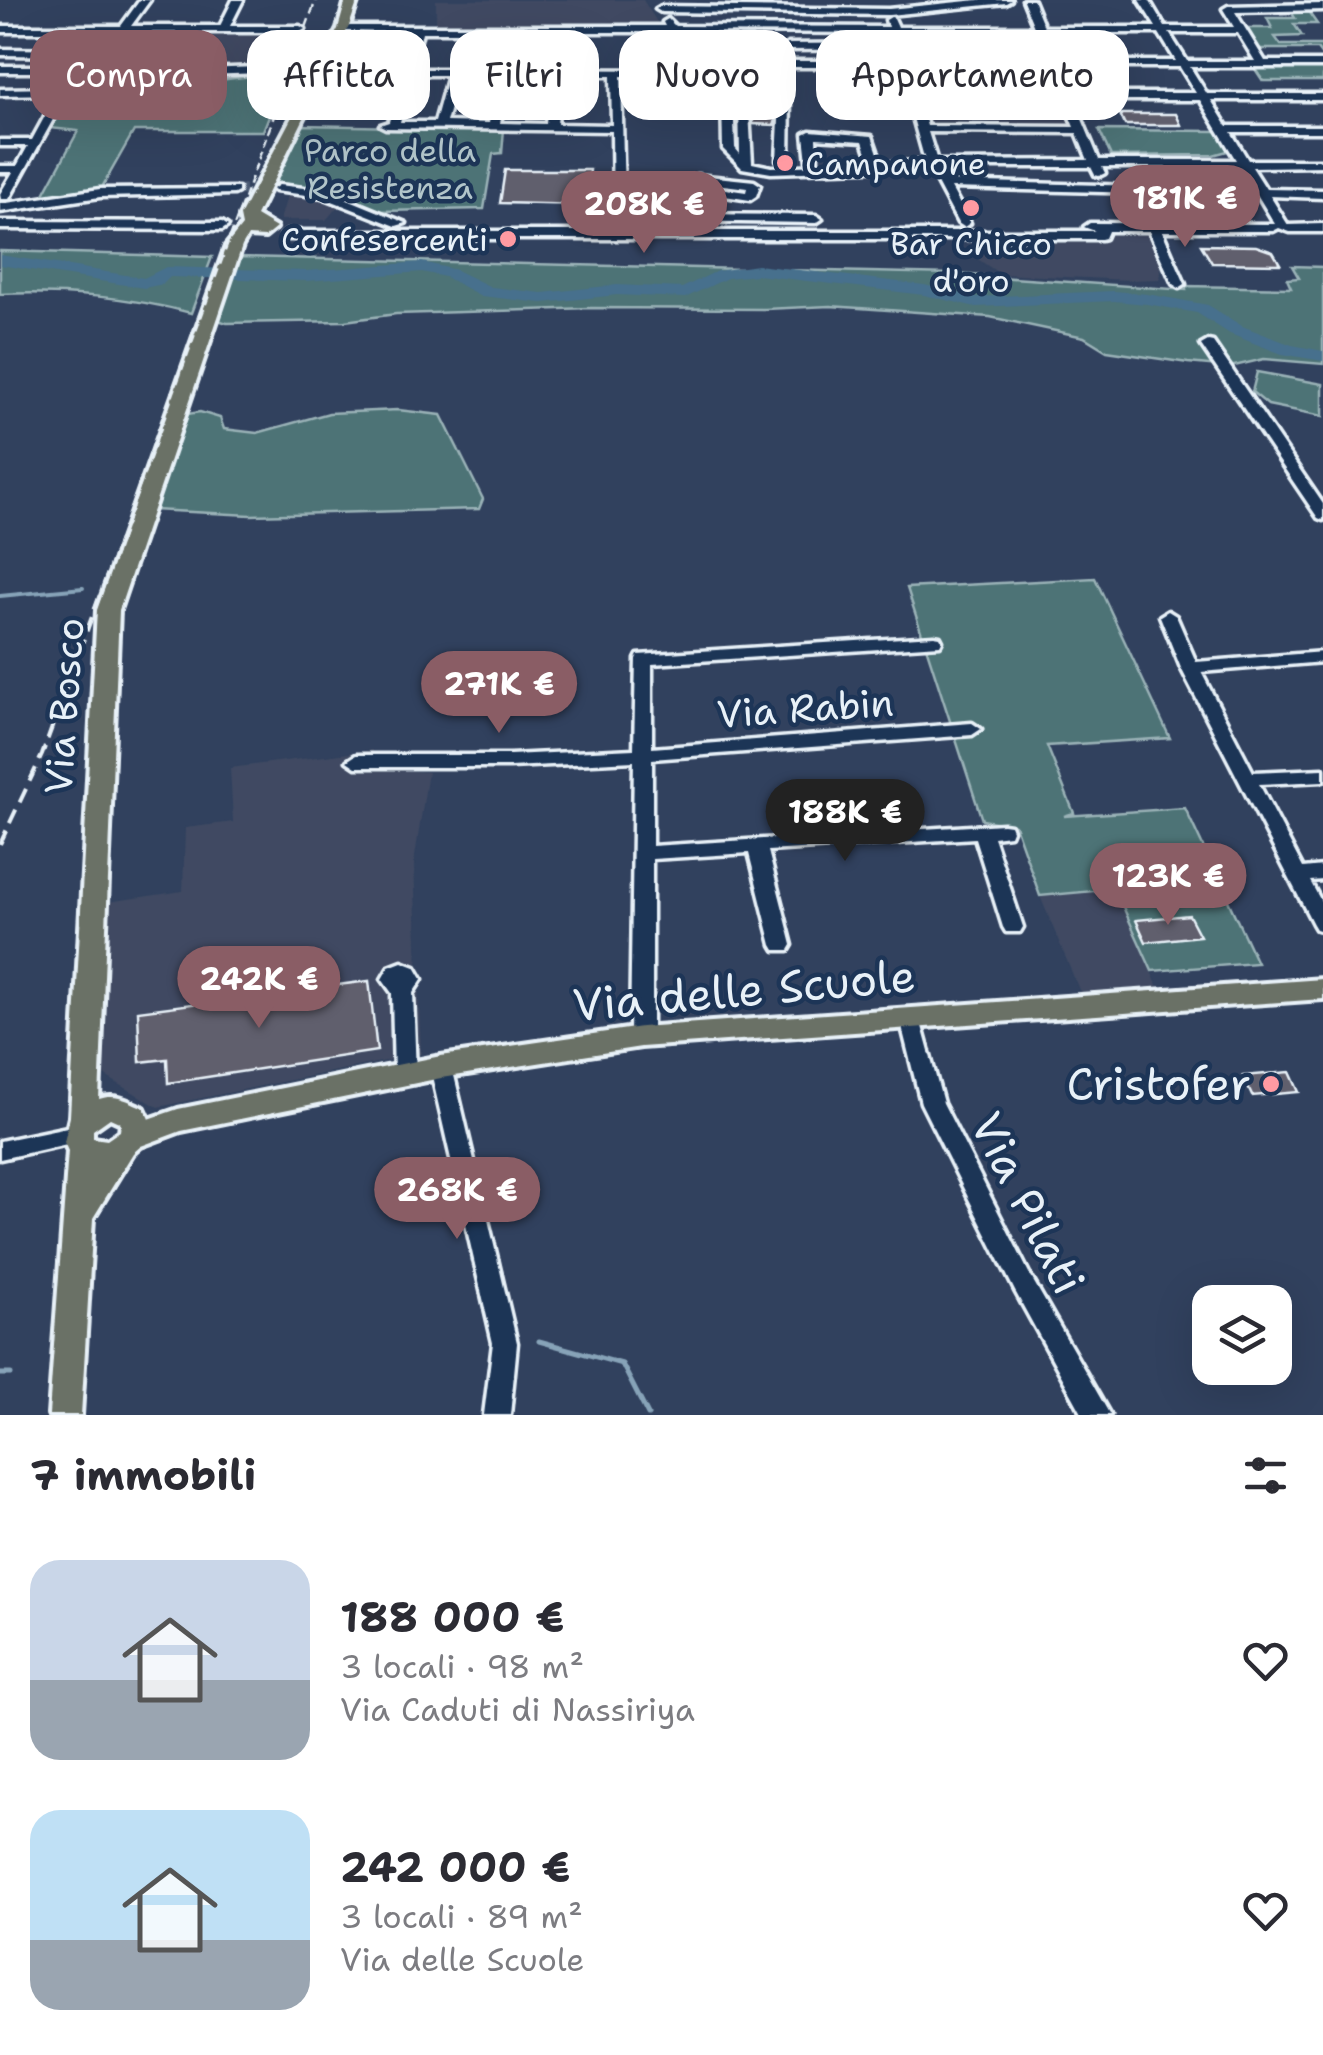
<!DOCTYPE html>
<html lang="it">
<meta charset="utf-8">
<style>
:root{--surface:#fff;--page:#f2f2f3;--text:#2b2b33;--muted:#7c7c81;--accent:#8a5d65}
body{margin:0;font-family:"Shantell Sans",sans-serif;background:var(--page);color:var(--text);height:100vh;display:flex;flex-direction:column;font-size:38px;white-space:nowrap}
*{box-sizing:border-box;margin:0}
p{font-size:32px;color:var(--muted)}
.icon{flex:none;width:55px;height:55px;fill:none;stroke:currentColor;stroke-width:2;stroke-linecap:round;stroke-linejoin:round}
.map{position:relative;height:1415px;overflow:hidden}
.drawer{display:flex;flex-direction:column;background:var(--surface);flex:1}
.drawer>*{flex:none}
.top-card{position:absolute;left:30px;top:30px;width:1265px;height:90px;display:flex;gap:20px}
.buttons{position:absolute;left:1192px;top:1285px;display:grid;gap:20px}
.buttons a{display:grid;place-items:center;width:100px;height:100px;border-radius:20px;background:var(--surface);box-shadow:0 10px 40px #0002;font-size:50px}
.price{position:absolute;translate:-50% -85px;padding:0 22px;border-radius:35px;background:var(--accent);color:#fff;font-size:32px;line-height:65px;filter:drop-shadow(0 2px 5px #0008)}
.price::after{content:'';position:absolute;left:50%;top:60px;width:30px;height:22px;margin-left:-15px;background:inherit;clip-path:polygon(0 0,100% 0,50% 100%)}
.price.active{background:#222;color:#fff}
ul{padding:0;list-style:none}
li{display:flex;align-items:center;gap:30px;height:250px;padding:0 30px}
li span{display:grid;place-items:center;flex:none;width:280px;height:200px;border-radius:30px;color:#555}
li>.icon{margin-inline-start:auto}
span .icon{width:120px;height:120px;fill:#fffc;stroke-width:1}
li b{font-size:42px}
h2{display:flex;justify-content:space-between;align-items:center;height:120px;padding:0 30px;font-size:42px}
.pill{padding:0 35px;border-radius:30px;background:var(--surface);box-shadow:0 10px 40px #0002;font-size:35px;line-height:90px}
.pill.active{background:var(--accent);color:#fff}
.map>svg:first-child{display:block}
</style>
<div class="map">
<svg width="1323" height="1415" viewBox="0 0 1323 1415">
<rect width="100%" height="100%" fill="#31415e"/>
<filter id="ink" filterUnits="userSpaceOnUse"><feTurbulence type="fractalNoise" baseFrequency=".01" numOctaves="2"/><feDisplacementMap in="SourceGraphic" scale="20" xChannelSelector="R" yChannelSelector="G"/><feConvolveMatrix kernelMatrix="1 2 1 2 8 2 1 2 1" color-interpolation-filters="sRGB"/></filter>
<g filter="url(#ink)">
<path fill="#3f4a62" d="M436 0H643L657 22 667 27H436Z
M273 31 258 69 94 70 114 32Z
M917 80 999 81 1005 95 920 94Z
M922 99H1044L1064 106 1072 125 935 127 927 124Z
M288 193 319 197 340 204 326 220H280Z
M1149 232 1162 262 1160 279 1130 280 1000 274 976 258 970 237H1107V233Z
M373 750 374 768 428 772 414 863 421 1054 158 1107 102 1074 107 902 183 891 185 828 233 822 230 768Z
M1115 889 1158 987 1080 992 1040 896Z"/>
<path fill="#4d7376" stroke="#9ab2b7" stroke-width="2.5" d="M1290 10H1307L1317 24H1294L1302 36 1275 37 1281 45H1323V57L1317 49H1258L1244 28H1272L1267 18H1295Z
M1253 66H1323V81H1263Z
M286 72 263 131H134L101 189 42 198 78 131 50 128 62 106 79 105 92 79H140L136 88 143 89Z
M301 125 504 129 502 153 493 154 484 209 380 211 314 187 273 186Z
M1099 130 1218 131 1231 150 1213 155 1111 156Z
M0 251 212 257 191 313C131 297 62 291 0 294Z
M239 257 955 274 1186 290 1185 286 1291 288 1287 279 1299 278 1292 266 1323 267V364L1264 359 1230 367 1188 363 1107 351 1084 337 990 317 830 306 765 309 590 308 396 314 345 321 227 323 215 319Z
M1257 372 1323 384V416L1268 405 1252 392Z
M398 410 441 415 483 499 479 509 251 515 153 510 181 415 200 412 220 418 224 429 257 433 329 413Z
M1095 578 1170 738 1047 746 1074 813 1064 816 1185 808 1257 963 1152 971 1115 889 1040 896 1015 825 982 820 907 588Z"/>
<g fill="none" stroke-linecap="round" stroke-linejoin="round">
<path stroke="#87a3b8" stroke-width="4" d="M0 596 83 588"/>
<path stroke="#87a3b8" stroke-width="5" d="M539 1341 622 1364 648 1415
M0 1374H11"/>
<path fill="#466f8d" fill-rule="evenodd" d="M0 255 144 278 166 267 306 271 422 262 456 270 491 287 542 293 617 285 682 288 717 271 757 265 924 285 976 297 1114 291 1147 294 1208 305 1242 326 1292 345 1323 351V361L1282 354 1230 334 1197 313 1147 304 1114 301 976 307 924 295 757 275 727 278 685 298 617 295 542 303 481 296 445 277 422 272 306 281 170 277 163 284 144 288 0 265Z"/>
</g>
<path fill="#615e6d" stroke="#e8f1f8" stroke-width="2.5" d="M752 100 776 104 775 125 753 124Z
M1120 114H1176L1181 125H1125Z
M505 170H590L587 205 500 203Z
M1201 245 1256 246 1273 252 1280 264 1212 263Z
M1189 915 1200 936 1146 942 1136 920Z
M369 981 377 1051 168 1083 167 1059 140 1062 138 1011Z
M1290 1072 1299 1092 1252 1096 1243 1076Z"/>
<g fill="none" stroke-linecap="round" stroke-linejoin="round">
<path stroke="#4c5b75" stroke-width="11" stroke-dasharray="11 5" stroke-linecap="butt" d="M234 190 278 189"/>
<g stroke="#e8f1f8" stroke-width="7">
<path id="minor" d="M140 0H150L131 26H220L233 0H243L230 26H300L305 29 300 32H280L267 70 262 73 86 79 81 76 104 32H0V26H121ZM114 32H270L258 67 93 73Z
M978 0H1011L1006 3 889 15 661 12 656 9 661 6 889 9Z
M1023 0H1033L1044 27H1156L1139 0H1149L1165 27H1234L1223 9 1228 6 1323 4V10L1235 12 1265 61H1323V67H1190L1207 94H1323V100H1211L1227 126H1323V132H1231L1248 160H1323V166L1252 167 1266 189 1323 190V198L1270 196 1288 225 1323 224V232H1290L1279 228 1273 231H1162L1185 284 1179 288 1173 284 1149 231H1108L1105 238 1101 239H288L282 235 288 231H1095L1084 227 1090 223 1275 224 1258 196 951 188 970 223 964 227 958 223 929 168 771 173 742 168 723 149 722 94 726 91 697 85 692 76H621L624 200H672L693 176 697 175 754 181 760 185 756 196 750 200 693 191 674 214 816 215 822 219 816 223 669 221 657 231 651 227 667 207H625V223L619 227 613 223 612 131 386 128 380 125 389 122 401 75H323L318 72 323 69H403L412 32 346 31V27L350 26H665L663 22 668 19 675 26 888 27 886 20 891 17 894 18 898 27H1034ZM422 32H460L450 69H413ZM470 32H669L689 70 460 69ZM679 32 890 33 892 43 788 44 783 47 788 50 894 49 897 61H749L750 38H742L739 45 686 46ZM900 33H1036L1048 61H908ZM1046 33H1159L1176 61H1058ZM1169 33H1238L1255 61H1187ZM737 51 739 64 744 67H899L925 161 771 167 752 163 748 95 780 101 777 160 783 163 789 160 790 99 705 81 702 75 704 73 699 70 689 52ZM910 67H1050L1061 93H917ZM1061 67H1180L1196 93H1072ZM412 75H448L435 122H400ZM459 75 499 76 489 123 446 122ZM510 76H551L546 124 500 123ZM561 76H611L612 125 557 124ZM733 98 739 99 740 154 735 148ZM919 99 1063 100 1074 127 927 126ZM1074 100H1200L1236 160H1099ZM928 132 1077 133 1088 160 937 161ZM941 167H1091L1095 175 1099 176 1105 173 1102 167H1240L1254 189 947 181ZM700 182 747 188 746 192 698 185Z
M0 49 84 50 89 53 84 56 0 55Z
M0 66H76L81 69 9 199H1L0 194 13 172H0V166H17L28 146H0V140H32L57 94 0 95V89L60 88 69 72H0Z
M810 131 872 136 880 159 870 161 863 141 816 138 817 160 807 162 804 134Z
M279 185 328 191 406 223 396 226 322 197 275 191 273 189Z
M238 188V192L234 194 100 197 0 212V204L100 189Z
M0 221 222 222 228 226 222 230 0 229Z
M1208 341 1213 342 1323 504V520L1318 518 1201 345Z
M1168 611 1176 616 1196 662 1323 652V662L1201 672 1253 772 1323 769V781L1259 784 1303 868 1323 866V880L1310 881 1323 905V931L1316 929 1313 924 1181 668 1160 616Z
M934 636 940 637 942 641 940 645 652 664V748L972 723 981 729 972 735 652 759V846L1003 824 1010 825 1012 830 1010 835 993 837 1023 927 1020 932H1006L1003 927 975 838 768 851 792 945 789 950H775L772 945 749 853 652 859V1037L648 1043 641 1045 634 1043 630 1037 634 761 510 767H356L347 761 356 755H510L634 749 636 659 638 655Z
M402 962 415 967 422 979 413 993 416 1075 413 1081 405 1083 397 1081 394 1075 392 993 382 979 389 967Z
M910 1011 917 1013 920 1019 943 1103 1031 1277 1110 1415H1083L1015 1291 921 1103 900 1019 903 1013Z
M441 1059 449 1061 452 1067 517 1343 510 1415H484L493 1343 430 1067 433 1061Z
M77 1125 85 1128 88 1134 85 1140 0 1159V1141Z"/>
</g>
<g stroke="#e8f1f8" stroke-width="8">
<path id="major" d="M346 0H358L349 26 256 216 276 228 265 237 248 236 242 246 119 610 99 1099C116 1093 128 1101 144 1108L149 1119 178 1109 441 1056 641 1027 1323 979V999L641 1047 441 1078 181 1131 141 1146 133 1153 93 1218 81 1415H49L68 1151 64 1142 70 1117 97 610 226 246 242 226 240 216 338 29ZM110 1118 121 1123 120 1131 107 1140 93 1138V1130Z"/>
</g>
<use href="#minor" fill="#1d3557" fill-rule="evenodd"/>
<use href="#major" fill="#6a7166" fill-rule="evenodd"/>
<path stroke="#e8f1f8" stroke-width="2.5" stroke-dasharray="9 5" stroke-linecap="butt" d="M120 541 316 0"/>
<path stroke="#e8f1f8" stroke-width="4" stroke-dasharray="15 8" stroke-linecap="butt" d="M0 844 42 755 120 539"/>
</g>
</g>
<g fill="#ff9aa2" stroke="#1d3557" stroke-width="4">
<circle cx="785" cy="163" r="10"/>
<circle cx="971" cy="208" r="10"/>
<circle cx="508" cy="239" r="10"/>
<circle cx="1271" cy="1084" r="10"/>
</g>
<g text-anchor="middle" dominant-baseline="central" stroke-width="9" stroke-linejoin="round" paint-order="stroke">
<g font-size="32" fill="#b2c5ca" stroke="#1d3557">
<text x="390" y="150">Parco della<tspan x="390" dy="37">Resistenza</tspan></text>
</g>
<g font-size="32" fill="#e8f1f8" stroke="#1d3557" text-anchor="start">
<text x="805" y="163">Campanone</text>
<text x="488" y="239" text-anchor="end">Confesercenti</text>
<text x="971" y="243" text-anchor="middle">Bar Chicco<tspan x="971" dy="37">d'oro</tspan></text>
</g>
<g font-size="38" fill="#e8f1f8" stroke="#1d3557">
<text transform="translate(64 706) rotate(-86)">Via Bosco</text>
<text transform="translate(805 708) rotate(-4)">Via Rabin</text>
</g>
<g font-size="45" fill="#e8f1f8" stroke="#1d3557">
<text transform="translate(744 990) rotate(-5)">Via delle Scuole</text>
<text transform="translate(1028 1203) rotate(63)">Via Pilati</text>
</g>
<g font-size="45" fill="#e8f1f8" stroke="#1d3557" text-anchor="end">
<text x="1251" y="1084">Cristofer</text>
</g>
</g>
</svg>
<div class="buttons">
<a><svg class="icon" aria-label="layers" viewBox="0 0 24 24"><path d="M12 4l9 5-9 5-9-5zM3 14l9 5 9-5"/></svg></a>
</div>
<b class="price" style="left:1185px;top:250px">181K €</b>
<b class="price" style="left:644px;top:256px">208K €</b>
<b class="price" style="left:499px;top:736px">271K €</b>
<b class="price active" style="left:845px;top:864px">188K €</b>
<b class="price" style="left:1168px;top:928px">123K €</b>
<b class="price" style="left:259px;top:1031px">242K €</b>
<b class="price" style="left:457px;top:1242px">268K €</b>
<div class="top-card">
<a class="pill active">Compra</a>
<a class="pill">Affitta</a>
<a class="pill">Filtri</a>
<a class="pill">Nuovo</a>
<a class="pill">Appartamento</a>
</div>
</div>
<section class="drawer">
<h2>7 immobili<svg class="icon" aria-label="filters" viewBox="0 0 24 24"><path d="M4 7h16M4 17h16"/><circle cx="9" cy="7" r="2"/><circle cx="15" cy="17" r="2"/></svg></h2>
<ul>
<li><span style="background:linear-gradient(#c9d6e8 60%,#9aa5b1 0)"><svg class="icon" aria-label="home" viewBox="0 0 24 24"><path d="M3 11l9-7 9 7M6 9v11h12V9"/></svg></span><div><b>188 000 €</b><p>3 locali · 98 m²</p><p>Via Caduti di Nassiriya</p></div><svg class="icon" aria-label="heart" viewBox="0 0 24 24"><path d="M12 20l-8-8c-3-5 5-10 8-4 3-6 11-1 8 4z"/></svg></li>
<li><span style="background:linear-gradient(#bfe0f5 65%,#9aa5b1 0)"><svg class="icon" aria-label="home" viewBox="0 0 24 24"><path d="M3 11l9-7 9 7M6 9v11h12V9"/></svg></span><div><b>242 000 €</b><p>3 locali · 89 m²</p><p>Via delle Scuole</p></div><svg class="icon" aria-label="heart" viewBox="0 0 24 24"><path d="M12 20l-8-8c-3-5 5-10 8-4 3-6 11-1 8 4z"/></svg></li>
</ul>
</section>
